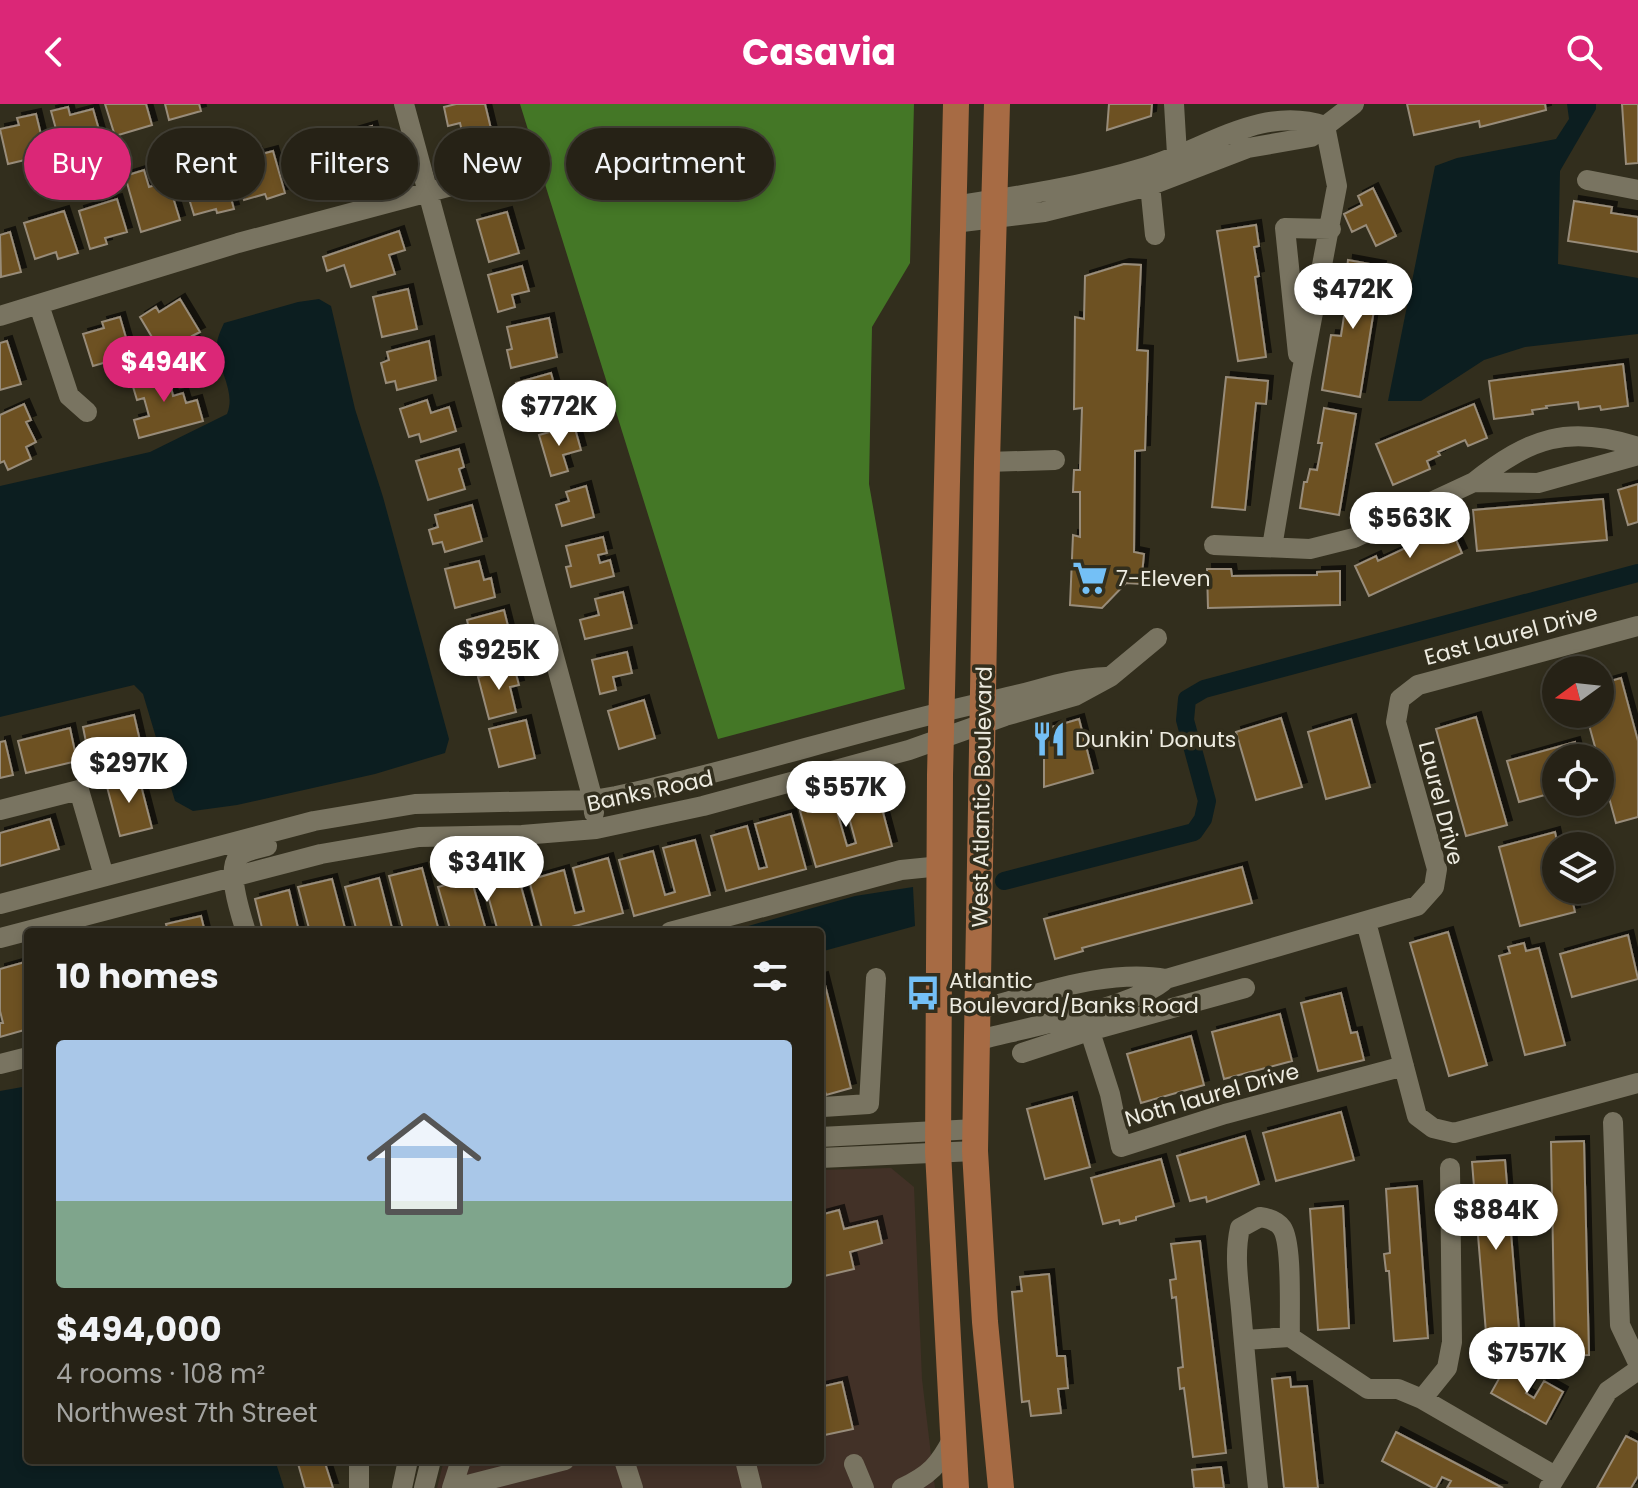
<!DOCTYPE html>
<meta charset="utf-8">
<style>
:root{--surface:#262216;--page:#2e2a1f;--text:#f1f3f6;--muted:#a4a4a1;--line:#423f35;--accent:#db2777}
body{margin:0;font-family:Poppins,sans-serif;background:var(--page);color:var(--text);height:100vh;display:flex;flex-direction:column;font-size:30px;white-space:nowrap}
*{box-sizing:border-box;margin:0}
p{font-size:26px;color:var(--muted)}
.icon{flex:none;width:44px;height:44px;fill:none;stroke:currentColor;stroke-width:2;stroke-linecap:round;stroke-linejoin:round}
.map{position:relative;flex:1;overflow:hidden}
.panel{position:absolute;left:24px;top:824px;width:800px;height:536px;display:flex;flex-direction:column;background:var(--surface);border-radius:8px;box-shadow:0 4px 12px #0003,0 0 0 2px var(--line)}
.panel>*{flex:none}
.top-card{position:absolute;left:24px;top:24px;width:800px;height:72px;display:flex;gap:16px}
.needle{width:52px;rotate:255deg}
.fabs{position:absolute;left:1542px;top:552px;display:grid;gap:16px}
.fabs a{display:grid;place-items:center;width:72px;height:72px;border-radius:50%;background:var(--surface);box-shadow:0 4px 12px #0003,0 0 0 2px var(--line);font-size:40px}
.price{position:absolute;translate:-50% -68px;padding:0 18px;border-radius:28px;background:#fff;color:#222;font-size:26px;line-height:52px;filter:drop-shadow(0 2px 4px #0008)}
.price::after{content:'';position:absolute;left:50%;top:48px;width:24px;height:18px;margin-left:-12px;background:inherit;clip-path:polygon(0 0,100% 0,50% 100%)}
.price.on{background:var(--accent);color:#fff}
ul{padding:0;list-style:none}
li{display:grid;align-content:center;gap:16px;height:424px;padding:0 32px}
li+li{border-top:2px solid var(--line)}
li span{display:grid;place-items:center;height:248px;border-radius:8px;color:#555}
li>.icon{margin-inline-start:auto}
span .icon{width:144px;height:144px;fill:#fffc;stroke-width:1}
li b{font-size:34px}
h2{display:flex;justify-content:space-between;align-items:center;height:96px;padding:0 32px;font-size:34px}
.pill{padding:0 28px;border-radius:36px;background:var(--surface);box-shadow:0 4px 12px #0003,0 0 0 2px var(--line);font-size:28px;line-height:72px}
.pill.on{background:var(--accent);color:#fff}
header{display:flex;justify-content:space-between;align-items:center;height:104px;padding:0 32px;background:var(--accent);color:#fff;font-size:36px;font-weight:700}
.map>svg:first-child{display:block}
</style>
<header><svg class="icon" aria-label="back" viewBox="0 0 24 24"><path d="M15 5l-7 7 7 7"/></svg>Casavia<svg class="icon" aria-label="search" viewBox="0 0 24 24"><circle cx="10" cy="10" r="6"/><path d="M15 15l6 6"/></svg></header>
<div class="map">
<svg width="1638" height="1384" viewBox="0 0 1638 1384">
<defs>
<filter id="shadow"><feDropShadow dx="5" dy="-5" stdDeviation="0" flood-color="#0009"/></filter>
</defs>
<rect width="100%" height="100%" fill="#322e1d"/>
<path fill="#423127" d="M891 1064 914 1083 922 1275 935 1384H437L444 1356H820V1066Z"/>
<path fill="#447726" d="M520 0H914L910 159 872 223 869 380 905 585 718 635Z"/>
<path fill="#0c1e20" d="M1567 0H1596V5L1560 67 1558 160 1638 174V230L1525 243 1484 256 1421 297H1388L1435 62 1457 54 1556 35 1569 15Z
M319 195 331 202 355 305 383 393 449 635 445 649 375 670 237 701 193 707 175 697 143 590 134 581 0 613V382L150 348 227 310C236 289 219 267 217 245 216 236 220 228 224 219L298 198Z
M913 783 915 822 820 848V828H727L855 792Z
M28 982V1356H275L284 1384H0V987Z"/>
<g fill="none" stroke-linecap="round" stroke-linejoin="round">
<path stroke="#0c1e20" stroke-width="18" d="M1004 777 1194 728 1203 715 1207 697 1185 616 1187 595 1204 585 1638 469"/>
</g>
<path fill="#6d5121" stroke="#988c7a" stroke-width="2" filter="url(#shadow)" d="M105 0H146L152 21 115 32Z
M165 0H199L201 7 169 16Z
M456 0H485L493 33 465 40 460 19 448 22 444 3Z
M1109 0H1152L1151 12 1107 26Z
M1407 0H1545L1546 6 1480 23 1479 17 1414 31Z
M1622 0H1638V59L1626 60Z
M68 3 70 11 93 5 104 43 64 54 51 7Z
M36 10 46 51 8 60 0 25 19 21 17 14Z
M372 22 381 53 361 59 364 67 346 72 335 33Z
M323 36 335 74 318 79 315 71 294 77 286 48Z
M273 47 285 89 267 95 265 90 244 96 232 55 257 48 258 51Z
M220 54 234 105 217 109 216 105 194 111 180 65Z
M144 66 149 83 168 77 180 116 141 128 125 72Z
M1373 84 1396 132 1376 142 1366 121 1352 128 1344 110 1362 101 1358 92Z
M117 95 127 128 105 134 107 140 90 145 79 107Z
M1574 97 1612 103 1611 109 1638 113V148L1568 137Z
M64 107 78 149 58 155 56 148 35 155 24 119Z
M507 108 519 149 489 158 477 116Z
M1256 121 1259 142 1254 143 1259 172 1255 173 1266 253 1238 257 1217 127Z
M399 127 405 146 389 151 395 170 351 183 344 161 327 167 323 153Z
M10 128 21 168 1 173 0 131Z
M1348 156 1381 162 1360 293 1322 286 1331 231 1341 232 1347 192H1344Z
M1124 160 1141 161 1137 246 1148 247 1145 346 1135 347 1134 448 1144 450 1141 480 1126 479 1102 504 1070 501 1073 431 1080 433V388H1073L1074 366H1080L1082 304 1074 305 1075 213 1084 215 1085 172Z
M522 162 529 187 512 191 515 203 498 208 488 171Z
M408 185 417 225 382 233 373 193Z
M180 195 200 228 192 232 197 241 175 255 170 245 162 250 140 213 156 203 159 208Z
M120 213 131 251 93 262 83 230 104 224 102 218Z
M549 214 557 253 511 264 507 246 512 245 507 223Z
M7 237 21 280 0 286V239Z
M429 237 436 276 397 286 395 277 386 279 381 259 389 256 387 248Z
M1623 260 1628 302 1601 306 1600 302 1579 305 1578 298 1546 302 1547 304 1532 306 1533 310 1494 315 1489 277Z
M175 264 180 280 171 283 173 292 183 289 186 299 197 296 203 317 139 334 134 316 149 312 144 294 137 296 131 276Z
M551 269 558 294 551 296 556 311 527 319 516 279Z
M1226 273 1268 277 1266 300 1256 299 1245 406 1212 403Z
M427 296 431 309 449 303 456 327 421 338 419 330 409 333 400 305Z
M24 300 31 316 26 318 36 338 26 343 31 355 8 366 4 357 0 359V311Z
M1474 300 1487 334 1468 342 1465 336 1438 348 1440 351 1427 357 1430 365 1393 381 1376 340Z
M1324 304 1356 310 1339 411 1300 404 1304 378H1307L1310 365 1317 366 1322 339H1318Z
M574 321 581 346 563 351 568 367 551 372 539 331Z
M459 345 464 363 459 365 465 385 428 396 416 357Z
M1638 380V418L1628 421 1618 386Z
M586 382 594 413 562 422 556 401 569 397 566 388Z
M1603 395 1607 436 1477 447 1473 406Z
M472 401 482 437 445 448 442 438 433 440 429 426 438 423 435 411Z
M1447 416 1462 449 1369 492 1355 462 1376 452 1378 457 1429 433 1426 426Z
M603 433 607 449 598 451 600 459 610 456 614 472 571 483 566 463 571 462 566 442Z
M479 457 484 476 491 474 495 493 455 504 445 465Z
M1207 465H1231L1232 472 1317 471V468L1340 467V501L1208 504Z
M623 488 632 524 585 535 580 516 599 511 595 495Z
M504 506 515 550 496 555 491 537 473 542 467 516Z
M627 548 632 569 613 573 616 586 600 590 592 556Z
M514 563 519 581 510 583 516 608 489 615 478 573Z
M1621 574 1638 637V713L1616 719 1586 610H1600V580Z
M644 596 655 634 619 645 608 607Z
M134 611 141 641 89 653 83 623Z
M1476 613 1507 721 1466 732 1436 625Z
M1281 614 1302 683 1256 696 1236 628Z
M1079 615 1093 669 1044 683V648L1037 650 1038 627Z
M1351 615 1370 683 1326 695 1308 628Z
M526 616 535 654 499 663 489 625Z
M70 624 77 657 26 669 18 637Z
M5 637 13 671 0 674V638Z
M1575 638 1579 654H1556V688L1519 698 1507 657Z
M138 670 152 724 120 732 106 679Z
M877 686 892 742 816 763 800 707 834 697 847 742 856 739 844 695Z
M791 710 806 765 726 787 711 732 747 722 759 765 767 763 755 720Z
M50 715 59 745 0 762V729Z
M1555 728 1558 742H1556V786H1570L1575 808 1520 822 1499 743Z
M695 736 710 791 634 812 619 756 653 747 665 791 675 788 663 744Z
M608 754 623 809 553 828H543L529 776 564 766 575 809 584 807 573 764Z
M515 761 533 825 523 828H451L438 783 471 774 486 826 497 824 482 770Z
M1242 763 1252 799 1082 844 1083 847 1055 855 1044 815Z
M422 764 439 827 357 828 345 783 379 774 393 828 403 825 389 772Z
M332 775 346 828H310L298 783Z
M289 786 299 828H263L255 795Z
M201 812 205 828H168L166 820Z
M1448 828 1487 961 1449 972 1410 839Z
M1628 831 1638 875 1572 893 1560 850Z
M1524 839 1526 847 1539 844 1565 941 1525 951 1499 852 1510 849 1508 843Z
M25 858 28 869V925L0 933V919H3L0 907V865Z
M823 873 851 984 826 991 820 968V874Z
M1341 889 1351 929 1357 928 1364 956 1318 967 1301 899Z
M1280 910 1292 957 1224 975 1212 928Z
M1191 932 1204 981 1141 999 1127 950Z
M1072 993 1090 1063 1045 1075 1027 1005Z
M1341 1008 1354 1056 1276 1077 1263 1029Z
M1245 1032 1259 1080 1207 1098 1206 1093 1190 1097 1177 1052Z
M1584 1037 1589 1251 1555 1252 1551 1038Z
M1161 1055 1174 1102 1136 1113V1116L1120 1120 1119 1116 1103 1120 1091 1074Z
M1505 1056 1520 1238 1487 1241 1472 1058Z
M1417 1082 1428 1234 1394 1237 1389 1167H1386L1384 1150 1390 1149 1386 1085Z
M1343 1102 1349 1224 1318 1226 1310 1105Z
M839 1106 844 1125 877 1117 882 1139 850 1148 854 1165 820 1173V1111Z
M1200 1137 1226 1349 1193 1353 1184 1284 1180 1285 1178 1264 1183 1263 1176 1193 1172 1194 1170 1176 1176 1175 1171 1140Z
M1049 1170 1057 1252H1065L1068 1284 1058 1285 1061 1309 1031 1312 1029 1297 1022 1298 1012 1188 1022 1187 1020 1173Z
M1506 1262 1533 1277 1526 1289 1534 1294 1544 1277 1563 1288 1546 1320 1491 1289Z
M1290 1273 1291 1283 1307 1282 1318 1384H1284L1272 1275Z
M842 1278 853 1325 820 1332V1283Z
M1396 1328 1503 1384H1447L1451 1377 1442 1373 1436 1384H1433L1382 1357Z
M1626 1332 1638 1338V1372L1631 1384H1597Z
M297 1356H324L333 1384H305Z
M1221 1363 1224 1384H1194L1192 1366Z"/>
<g fill="none" stroke-linecap="round" stroke-linejoin="round">
<path stroke="#797461" stroke-width="20" d="M404 0 593 696 594 709
M1174 0 1177 50
M1149 71 1155 131
M1587 76 1638 86
M954 102C1019 92 1084 82 1146 63 1205 46 1262 0 1325 22
M954 119 1044 108 1149 82 1248 44 1311 33 1354 0
M39 201 69 292 87 308
M0 212 238 139 538 59
M1298 250 1285 124 1331 125
M987 358 1055 356
M1474 378C1530 334 1568 320 1638 343
M1214 441 1310 445 1354 434 1474 378 1538 379 1638 351
M1272 443 1301 272 1337 82 1325 22
M0 706 79 686 104 772
M0 800 314 717 415 700 593 696 616 692C745 665 870 622 999 595 1035 588 1068 574 1106 573
M1366 818 1417 1012 1433 1024 1454 1029 1638 979
M246 828C241 811 226 768 238 753 244 747 259 744 267 742
M670 828 901 766 941 762
M0 834 321 750 419 733 522 731 596 725 703 702 909 646 1005 612 1075 592 1110 573 1157 534
M979 905C1037 891 1107 864 1166 875L1417 802 1434 783 1437 765 1396 618 1400 595 1418 581 1638 522
M1084 909 1110 990 1121 1043 1225 1010 1404 962
M979 936C1021 925 1139 902 1166 875
M1022 949 1089 927 1245 884
M0 960 28 953
M820 1000 823 1003 869 1000 876 874
M1613 1018 1620 1221 1638 1259
M820 1033 976 1025
M820 1054 975 1047
M1290 1233 1368 1285H1398L1422 1295 1555 1372
M1244 1236 1290 1233C1289 1211 1293 1140 1282 1124 1277 1117 1268 1114 1260 1113L1240 1124C1233 1154 1240 1186 1242 1217 1247 1272 1252 1328 1258 1384
M1422 1295 1447 1264 1452 1238 1450 1064
M624 1356 633 1384
M745 1356 752 1384
M854 1360 864 1384
M359 1384V1356
M402 1384 408 1356
M424 1384 431 1356
M452 1384 461 1356
M456 1384 565 1356
M902 1384C930 1371 939 1361 953 1334
M1549 1384 1608 1287 1638 1266"/>
<path stroke="#a76b44" stroke-width="26" d="M956 0 940 671 938 1048 956 1384
M997 0 987 358 975 1047 985 1218 1001 1384"/>
</g>
<defs>
<g id="supermarket-bare" transform="scale(2.76)"><path d="M-6-5.5h2.5l.6 2H6L4.5 2H-2.5L-4.4-4H-6ZM-1.5 3.2a1.3 1.3 0 1 0 .1 0ZM3 3.2a1.3 1.3 0 1 0 .1 0Z" fill="#74c0f6" stroke="#322e1d" stroke-width="2.5" paint-order="stroke"/></g>
<g id="restaurant-bare" transform="scale(2.76)"><path d="M-5-6h1v4h1v-4h1v4h1v-4h1v5L-1.5 .5V6h-2V.5L-5-1ZM5-6V6H3V1.5H1.5Q1.5-4 5-6Z" fill="#74c0f6" stroke="#322e1d" stroke-width="2.5" paint-order="stroke"/></g>
<g id="bus-bare" transform="scale(2.76)"><path d="M-5-6H5V4H4V6H2V4H-2V6H-4V4H-5ZM-3.5-4V0h7V-4ZM-3.5 1.2v1.5H-2V1.2ZM2 1.2v1.5H3.5V1.2Z" fill="#74c0f6" stroke="#322e1d" stroke-width="2.5" paint-order="stroke"/></g>
</defs>
<g fill-rule="evenodd">
<use href="#supermarket-bare" x="1090" y="474"/>
<use href="#restaurant-bare" x="1049" y="635"/>
<use href="#bus-bare" x="923" y="889"/>
</g>
<g text-anchor="middle" dominant-baseline="central" stroke-width="7" stroke-linejoin="round" paint-order="stroke">
<g font-size="22" fill="#edebe0" stroke="#322e1d" text-anchor="start">
<text x="1116" y="474">7-Eleven</text>
<text x="1075" y="635">Dunkin' Donuts</text>
<text x="949" y="876">Atlantic<tspan x="949" dy="25">Boulevard/Banks Road</tspan></text>
</g>
<g font-size="22" fill="#edebe0" stroke="#322e1d">
<text transform="translate(1511 531) rotate(-15)">East Laurel Drive</text>
<text transform="translate(650 687) rotate(-12)">Banks Road</text>
<text transform="translate(982 693) rotate(-89)">West Atlantic Boulevard</text>
<text transform="translate(1441 699) rotate(76)">Laurel Drive</text>
<text transform="translate(1212 991) rotate(-16)">Noth laurel Drive</text>
</g>
</g>
</svg>
<div class="fabs">
<a><svg class="needle" viewBox="-14 -14 28 28"><path d="M0-13l5 13h-10z" fill="#e53935"/><path d="M0 13l5-13h-10z" fill="#a4a4a1"/></svg></a>
<a><svg class="icon" aria-label="locate" viewBox="0 0 24 24"><circle cx="12" cy="12" r="6"/><path d="M12 2v4M12 18v4M2 12h4M18 12h4"/></svg></a>
<a><svg class="icon" aria-label="layers" viewBox="0 0 24 24"><path d="M12 4l9 5-9 5-9-5zM3 14l9 5 9-5"/></svg></a>
</div>
<b class="price" style="left:1353px;top:227px">$472K</b>
<b class="price on" style="left:164px;top:300px">$494K</b>
<b class="price" style="left:559px;top:344px">$772K</b>
<b class="price" style="left:1410px;top:456px">$563K</b>
<b class="price" style="left:499px;top:588px">$925K</b>
<b class="price" style="left:129px;top:701px">$297K</b>
<b class="price" style="left:846px;top:725px">$557K</b>
<b class="price" style="left:487px;top:800px">$341K</b>
<b class="price" style="left:1496px;top:1148px">$884K</b>
<b class="price" style="left:1527px;top:1291px">$757K</b>
<div class="top-card">
<a class="pill on">Buy</a>
<a class="pill">Rent</a>
<a class="pill">Filters</a>
<a class="pill">New</a>
<a class="pill">Apartment</a>
</div>
<section class="panel">
<h2>10 homes<svg class="icon" aria-label="filters" viewBox="0 0 24 24"><path d="M4 7h16M4 17h16"/><circle cx="9" cy="7" r="2"/><circle cx="15" cy="17" r="2"/></svg></h2>
<ul>
<li><span style="background:linear-gradient(#a9c7e8 65%,#7fa58c 0)"><svg class="icon" aria-label="home" viewBox="0 0 24 24"><path d="M3 11l9-7 9 7M6 9v11h12V9"/></svg></span><div><b>$494,000</b><p>4 rooms · 108 m²</p><p>Northwest 7th Street</p></div></li>
</ul>
</section>
</div>
